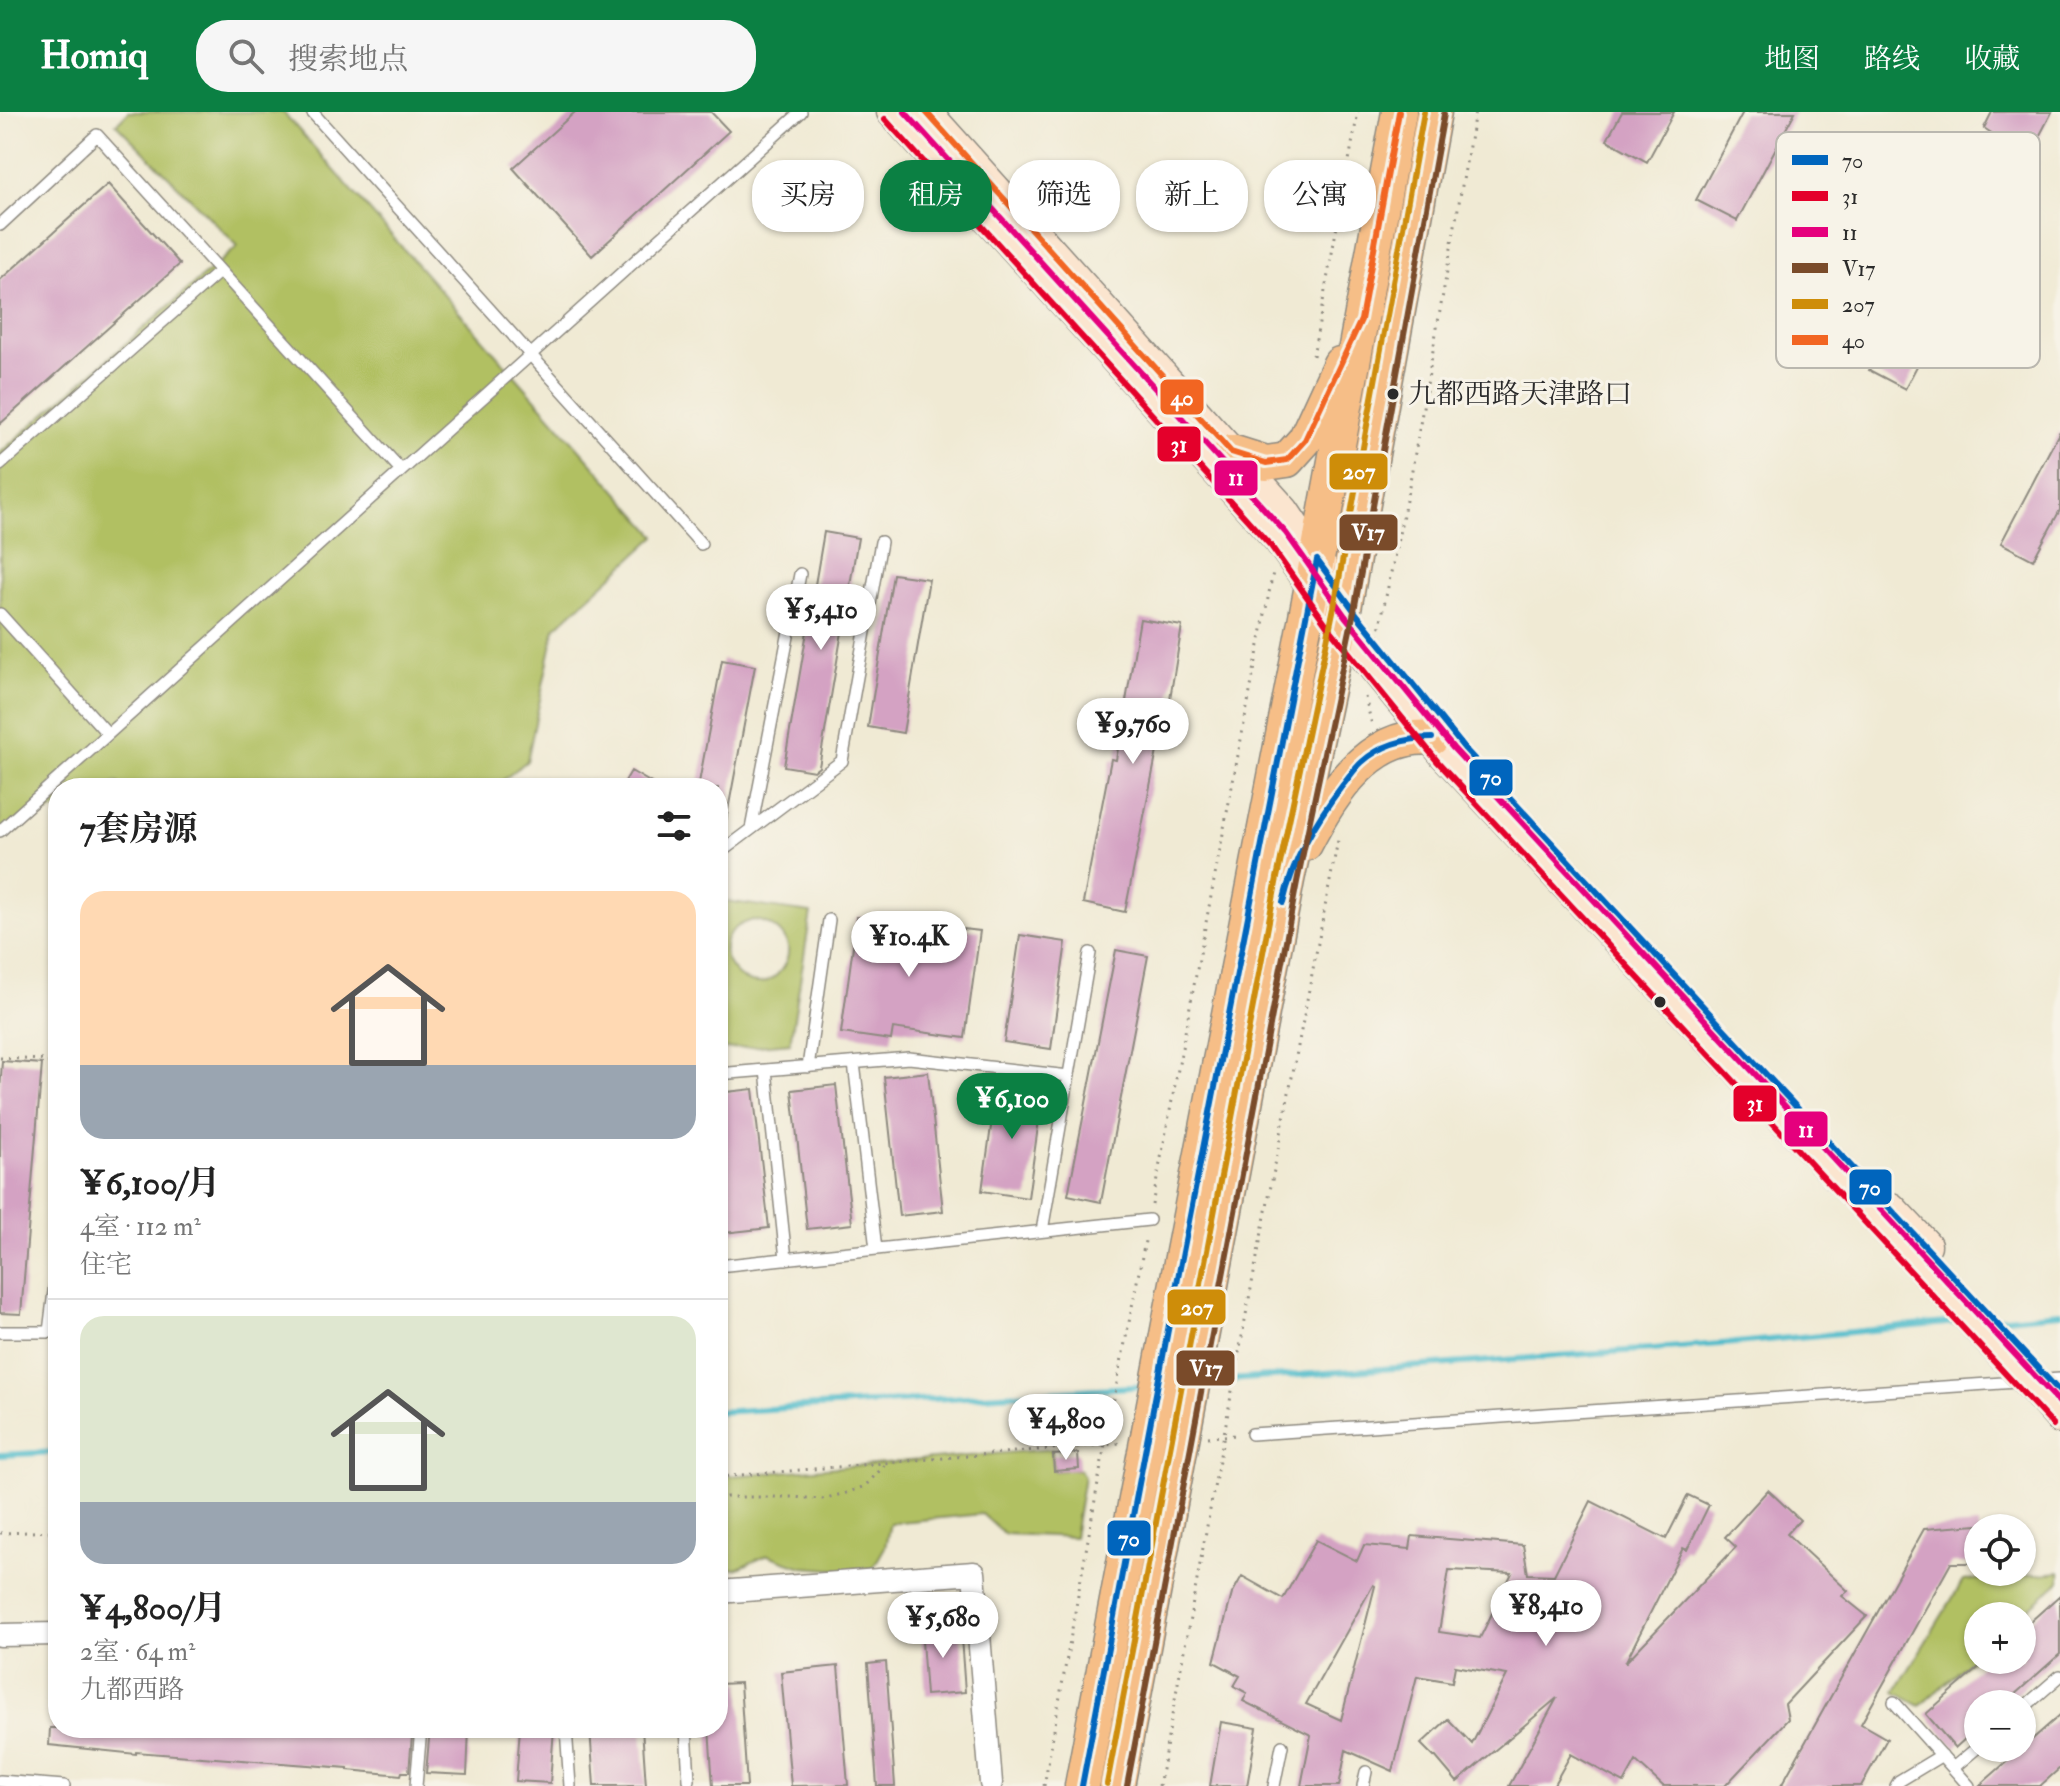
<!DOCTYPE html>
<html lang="zh">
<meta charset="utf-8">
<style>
:root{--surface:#fff;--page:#f6f6f6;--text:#222;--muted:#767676;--line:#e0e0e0;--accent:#0b8043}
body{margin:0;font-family:"IM FELL Double Pica","Noto Serif SC",serif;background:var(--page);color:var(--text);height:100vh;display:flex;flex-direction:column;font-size:30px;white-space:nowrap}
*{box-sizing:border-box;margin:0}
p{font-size:26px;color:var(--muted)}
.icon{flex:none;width:44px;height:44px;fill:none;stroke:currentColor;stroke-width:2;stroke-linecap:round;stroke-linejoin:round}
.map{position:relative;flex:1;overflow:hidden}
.details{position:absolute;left:48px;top:666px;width:680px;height:960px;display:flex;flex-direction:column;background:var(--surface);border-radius:32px;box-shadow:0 2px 6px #0004}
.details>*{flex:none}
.top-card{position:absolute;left:752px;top:48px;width:760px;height:72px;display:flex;gap:16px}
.fabs{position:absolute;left:1964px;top:1402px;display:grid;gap:16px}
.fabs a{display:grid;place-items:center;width:72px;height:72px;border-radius:50%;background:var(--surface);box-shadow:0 2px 6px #0004;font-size:40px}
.price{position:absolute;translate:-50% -68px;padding:0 18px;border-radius:28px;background:#fff;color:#222;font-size:26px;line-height:52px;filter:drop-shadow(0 2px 4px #0008)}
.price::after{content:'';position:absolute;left:50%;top:48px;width:24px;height:18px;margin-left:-12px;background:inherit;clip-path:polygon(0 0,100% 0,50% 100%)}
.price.on{background:var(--accent);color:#fff}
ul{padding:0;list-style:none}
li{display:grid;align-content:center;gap:16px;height:424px;padding:0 32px}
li+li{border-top:2px solid var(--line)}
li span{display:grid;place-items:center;height:248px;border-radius:24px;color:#555}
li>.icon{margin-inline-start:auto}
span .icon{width:144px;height:144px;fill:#fffc;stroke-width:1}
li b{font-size:34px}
h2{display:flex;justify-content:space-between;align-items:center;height:96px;padding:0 32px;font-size:34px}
.tag{padding:0 28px;border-radius:32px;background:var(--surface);box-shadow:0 2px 6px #0004;font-size:28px;line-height:72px}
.tag.on{background:var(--accent);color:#fff}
header{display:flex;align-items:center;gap:48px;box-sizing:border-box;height:112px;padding:0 40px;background:var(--accent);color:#fff}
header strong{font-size:38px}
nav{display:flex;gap:44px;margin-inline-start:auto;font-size:28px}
.search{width:560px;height:72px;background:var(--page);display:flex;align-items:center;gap:20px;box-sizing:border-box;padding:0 28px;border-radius:32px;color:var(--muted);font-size:30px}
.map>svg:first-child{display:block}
</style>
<header>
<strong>Homiq</strong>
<div class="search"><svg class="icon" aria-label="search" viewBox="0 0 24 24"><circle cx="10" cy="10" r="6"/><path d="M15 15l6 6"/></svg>搜索地点</div>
<nav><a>地图</a><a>路线</a><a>收藏</a></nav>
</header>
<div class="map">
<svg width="2060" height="1674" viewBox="0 0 2060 1674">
<rect width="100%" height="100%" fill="#f7f3e8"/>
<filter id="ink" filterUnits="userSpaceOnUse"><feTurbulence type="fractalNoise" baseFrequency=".0125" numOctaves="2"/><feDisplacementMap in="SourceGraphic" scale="16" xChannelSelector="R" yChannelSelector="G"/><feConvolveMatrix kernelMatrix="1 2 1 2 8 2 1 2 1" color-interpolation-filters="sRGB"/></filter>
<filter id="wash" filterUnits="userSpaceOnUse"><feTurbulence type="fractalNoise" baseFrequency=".006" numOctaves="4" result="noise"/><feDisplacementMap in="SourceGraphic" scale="32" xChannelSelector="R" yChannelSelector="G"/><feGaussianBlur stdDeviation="1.8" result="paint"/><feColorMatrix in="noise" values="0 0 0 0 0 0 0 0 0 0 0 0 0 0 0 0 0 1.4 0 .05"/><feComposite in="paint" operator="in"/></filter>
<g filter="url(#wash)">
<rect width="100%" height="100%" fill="#f0ead4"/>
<path fill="#b1c062" stroke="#6e7646" stroke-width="2" fill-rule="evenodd" d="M128 0H283L656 424 555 516 527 649 493 676H124L116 670 103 676H58V696L0 721V341L238 134 116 12Z
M726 789 811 801 790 931 718 938V800ZM753 808C777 810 798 831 783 855 752 904 688 826 753 808Z
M1052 1337 1054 1359 1079 1357 1084 1364 1074 1425 1004 1422 982 1402 890 1411 885 1435 873 1456 843 1458 802 1455 768 1443 736 1457H718V1365Z
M2060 1460V1469L2020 1504H1978V1542L1920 1594 1895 1580 1963 1469Z"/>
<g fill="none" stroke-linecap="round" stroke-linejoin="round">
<path stroke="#50bccb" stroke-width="6" d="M1984 1208 2060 1201
M1202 1270 1735 1231 1957 1210
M718 1300 1147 1274
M0 1343 58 1340"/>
</g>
<g id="blocks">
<path fill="#d4a2c3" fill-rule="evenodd" d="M575 0H711L729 19 592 144 513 56Z
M1622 0H1674L1647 50 1607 28Z
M1743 0H1795L1737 109 1696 88Z
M1992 0H2052L2018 65 1981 45 1993 22 1984 16Z
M108 72 180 152 0 312V168Z
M1955 95 1991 113 1905 277 1869 258 1881 235 1871 230 1889 196 1898 201 1911 177 1924 152 1914 147 1932 114 1942 119Z
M2060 319V398L2033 448 2001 431Z
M824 420 858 426 819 655 814 659 784 654Z
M893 462 929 467 903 621 868 615Z
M1140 507 1182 514 1163 629H1159L1125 800 1083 791 1111 647 1116 648Z
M722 548 755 554 726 709 718 708V676H698Z
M631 659 660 676H621Z
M857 805 980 819 965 926 893 916 891 928 841 921Z
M1020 823 1066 830 1051 937 1004 930Z
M1116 838 1148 844 1101 1090 1068 1083Z
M2 949 42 952 21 1202 0 1201V979Z
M928 960 943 1099 899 1104 884 965Z
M997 972 1043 979 1028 1086 982 1079Z
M836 973 852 1112 807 1117 792 978Z
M753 977 769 1116 724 1121 718 1067V981Z
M1078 1341 1079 1357 1054 1359 1053 1343Z
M1768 1378 1800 1408 1787 1422 1848 1479 1842 1484 1867 1504 1785 1592 1788 1607 1725 1674H1663L1636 1649 1624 1671 1571 1642 1553 1674H1509L1557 1586 1457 1670 1435 1644 1434 1645 1421 1632 1448 1607 1472 1632 1507 1563 1455 1554 1452 1570 1417 1564 1393 1659 1346 1638 1339 1674H1301L1311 1623 1243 1589 1247 1581 1234 1574 1240 1564 1214 1550 1232 1482 1242 1464 1283 1487 1316 1428 1357 1449 1364 1433 1410 1437 1412 1424 1523 1433 1528 1462 1554 1463 1591 1389 1666 1427 1688 1383 1709 1393 1687 1438 1683 1436 1625 1551 1736 1435 1725 1425ZM1449 1458 1512 1461 1480 1526 1439 1520ZM1373 1473 1375 1474 1341 1608 1306 1592Z
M1978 1413V1451H1951L1861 1612 1887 1627 1861 1674H1781L1924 1417Z
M2060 1483V1542L2004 1592H1978V1615L1955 1636 1926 1602 1987 1548H2022V1517Z
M960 1512 965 1580 926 1583 921 1515Z
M886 1550 895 1674H877L868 1552Z
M838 1554 848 1673 791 1674 781 1560Z
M740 1571 747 1674H713L709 1616H718V1572Z
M2060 1603V1656L2040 1674H1979Z
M1221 1610 1257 1616 1247 1674H1210Z
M50 1616H332L412 1624 409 1660H402L401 1663 348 1658V1656L136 1640V1642L49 1633Z
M430 1616H469L467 1663 426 1661Z
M520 1616H554L550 1671 516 1669Z
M590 1616H642L646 1674H594Z"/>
</g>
</g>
<g filter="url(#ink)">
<use href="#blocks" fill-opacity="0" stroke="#8e8a80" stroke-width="2"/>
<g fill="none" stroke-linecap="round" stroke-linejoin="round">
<g stroke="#8e8a80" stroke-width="14">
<path id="lane" d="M312 0 701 432
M0 113 97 23 401 358
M0 353 220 159
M0 502 108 622
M751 717 800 462
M0 719 801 0
M718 742 842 649 881 430
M854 951 876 1137
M808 955 829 808
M766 958 786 1147
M718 962 909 946 1069 964
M1042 1119 1090 841
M718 1154 1149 1108
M0 1220H58
M49 1220 58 1147
M1252 1322 2060 1267
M1894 1590 1969 1674
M2022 1597 2060 1564
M566 1616 570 1674
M686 1616 689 1668
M1953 1656 1978 1635
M0 1669 64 1674
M416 1674 421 1616
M1274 1674 1282 1634
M1363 1674 1366 1660
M1896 1674 1899 1669 1942 1643"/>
</g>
<g stroke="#8e8a80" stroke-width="25">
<path id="street" d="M718 1480 974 1461 991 1671
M0 1523 58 1522"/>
</g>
<g stroke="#8e8a80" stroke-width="33">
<path id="secondary" d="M892 0 1279 428 1337 510 1445 643 1899 1131
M926 0 1284 399 1323 457
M1891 1096 1926 1133
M2035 1278 2060 1306"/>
</g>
<g stroke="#8e8a80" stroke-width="37">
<path id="primary" d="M1231 340 1266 351 1287 348 1305 328 1340 252
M1305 732C1329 685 1370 619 1432 626
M1082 1674 1171 1202 1315 458 1399 0
M1117 1674 1287 768 1344 497 1434 0"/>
</g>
<path stroke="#8e8a80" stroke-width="3" stroke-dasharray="2 6" stroke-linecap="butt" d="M1313 244 1358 0
M1378 523 1410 369 1475 0
M1365 585 1372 613
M0 946 43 948 58 954
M1152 1093 1273 460
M1208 1325 1237 1323
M718 1365 1121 1331
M718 1387 726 1385H790L822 1387 846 1381 865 1374 886 1352
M0 1421 58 1419
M1044 1674 1105 1332 1146 1124
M1159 1674 1248 1192 1338 728"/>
<use href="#lane" stroke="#fff" stroke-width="11"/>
<use href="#street" stroke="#fff" stroke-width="22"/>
<use href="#secondary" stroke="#fbe5cf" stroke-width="30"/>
<use href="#primary" stroke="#f6be87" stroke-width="34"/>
<g stroke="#8e8a80" stroke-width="33" stroke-linecap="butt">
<path id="secondary-bridge" d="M1899 1131 2035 1278"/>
</g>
<use href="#secondary-bridge" stroke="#fbe5cf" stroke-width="30"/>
<g stroke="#f7f3e8" stroke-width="12">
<path id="bus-1" d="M1317 448 1358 504 1465 637 2060 1280
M1283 791C1293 747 1315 710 1342 674 1349 666 1354 657 1362 650 1381 633 1407 626 1432 626
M1082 1674 1171 1202 1317 448"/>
</g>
<g stroke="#f7f3e8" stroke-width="12">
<path id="bus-2" d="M885 7 1271 434 1329 516 1438 650 2053 1313"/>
</g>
<g stroke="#f7f3e8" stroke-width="12">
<path id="bus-3" d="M905 0 1286 421 1345 504 1453 636 2060 1291"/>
</g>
<g stroke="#f7f3e8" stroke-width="12">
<path id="bus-4" d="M1127 1674 1297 770 1354 499 1444 2"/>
</g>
<g stroke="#f7f3e8" stroke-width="12">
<path id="bus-5" d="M1107 1672 1277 766 1334 495 1424 0"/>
</g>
<g stroke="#f7f3e8" stroke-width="12">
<path id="bus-6" d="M926 0 1231 340 1266 351 1287 348 1305 328 1361 208 1399 0"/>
</g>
<use href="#bus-1" stroke="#0065bd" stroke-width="6"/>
<use href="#bus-2" stroke="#e4002b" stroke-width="6"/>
<use href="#bus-3" stroke="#e5007d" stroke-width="6"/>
<use href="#bus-4" stroke="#7a4b2a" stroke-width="6"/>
<use href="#bus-5" stroke="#ce8d09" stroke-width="6"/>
<use href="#bus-6" stroke="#f26522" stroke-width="6"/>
</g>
</g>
<g fill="#2b2b2b" stroke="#f7f3e8" stroke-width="3">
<circle cx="1393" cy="282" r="7"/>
<circle cx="1660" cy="890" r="7"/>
</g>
<g text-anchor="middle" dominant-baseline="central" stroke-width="6" stroke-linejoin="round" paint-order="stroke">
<g font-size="28" fill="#2b2b2b" stroke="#f7f3e8" text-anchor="start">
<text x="1408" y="282">九都西路天津路口</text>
</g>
</g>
<rect x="1776" y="20" width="264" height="236" rx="12" fill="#f7f3e8" stroke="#bab7af" stroke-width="2"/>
<rect x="1792" y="43" width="36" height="10" fill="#0065bd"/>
<rect x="1792" y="79" width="36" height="10" fill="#e4002b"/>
<rect x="1792" y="115" width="36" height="10" fill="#e5007d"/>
<rect x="1792" y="151" width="36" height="10" fill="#7a4b2a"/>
<rect x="1792" y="187" width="36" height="10" fill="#ce8d09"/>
<rect x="1792" y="223" width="36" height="10" fill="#f26522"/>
<g font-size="22" fill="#2b2b2b">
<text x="1842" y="56">70</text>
<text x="1842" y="92">31</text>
<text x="1842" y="128">11</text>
<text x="1842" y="164">V17</text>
<text x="1842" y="200">207</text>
<text x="1842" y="236">40</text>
</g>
<g stroke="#f7f3e8" stroke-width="3">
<rect x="1159" y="266" width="46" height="38" rx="8" fill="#f26522"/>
<rect x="1156" y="313" width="46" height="38" rx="8" fill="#e4002b"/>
<rect x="1328" y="340" width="61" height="39" rx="8" fill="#ce8d09"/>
<rect x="1213" y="347" width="46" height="38" rx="8" fill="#e5007d"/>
<rect x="1338" y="401" width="61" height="39" rx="8" fill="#7a4b2a"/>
<rect x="1468" y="646" width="46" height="39" rx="8" fill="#0065bd"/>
<rect x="1732" y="972" width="46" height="39" rx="8" fill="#e4002b"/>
<rect x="1783" y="998" width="46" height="38" rx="8" fill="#e5007d"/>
<rect x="1848" y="1056" width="45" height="38" rx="8" fill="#0065bd"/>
<rect x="1166" y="1176" width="61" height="38" rx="8" fill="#ce8d09"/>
<rect x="1175" y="1237" width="61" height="38" rx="8" fill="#7a4b2a"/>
<rect x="1106" y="1407" width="46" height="38" rx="8" fill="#0065bd"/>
</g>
<g font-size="22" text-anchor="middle" font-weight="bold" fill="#fff">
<text x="1182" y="293">40</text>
<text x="1179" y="340">31</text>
<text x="1359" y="367">207</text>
<text x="1236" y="373">11</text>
<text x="1368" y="428">V17</text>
<text x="1491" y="673">70</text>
<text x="1755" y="999">31</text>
<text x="1806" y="1025">11</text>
<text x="1870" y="1083">70</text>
<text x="1197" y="1203">207</text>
<text x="1206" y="1264">V17</text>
<text x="1129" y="1434">70</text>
</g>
</svg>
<div class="fabs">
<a><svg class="icon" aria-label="locate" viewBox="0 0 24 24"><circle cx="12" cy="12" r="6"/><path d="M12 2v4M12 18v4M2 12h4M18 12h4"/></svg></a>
<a>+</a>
<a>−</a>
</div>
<b class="price" style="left:821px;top:540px">¥5,410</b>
<b class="price" style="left:1133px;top:654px">¥9,760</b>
<b class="price" style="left:909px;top:867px">¥10.4K</b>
<b class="price on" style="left:1012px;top:1029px">¥6,100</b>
<b class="price" style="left:1066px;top:1350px">¥4,800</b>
<b class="price" style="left:1546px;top:1536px">¥8,410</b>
<b class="price" style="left:943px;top:1548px">¥5,680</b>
<div class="top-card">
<a class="tag">买房</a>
<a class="tag on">租房</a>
<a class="tag">筛选</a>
<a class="tag">新上</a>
<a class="tag">公寓</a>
</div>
<section class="details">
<h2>7套房源<svg class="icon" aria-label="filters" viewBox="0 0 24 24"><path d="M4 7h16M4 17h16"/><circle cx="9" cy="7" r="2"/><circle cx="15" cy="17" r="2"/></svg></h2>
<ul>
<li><span style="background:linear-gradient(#ffd9b3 70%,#9aa5b1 0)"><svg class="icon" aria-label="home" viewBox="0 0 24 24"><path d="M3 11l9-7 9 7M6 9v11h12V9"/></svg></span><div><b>¥6,100/月</b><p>4室 · 112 m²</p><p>住宅</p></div></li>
<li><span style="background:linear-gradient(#dfe7d0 75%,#9aa5b1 0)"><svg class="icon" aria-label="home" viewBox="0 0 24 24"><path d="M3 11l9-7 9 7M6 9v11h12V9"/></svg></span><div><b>¥4,800/月</b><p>2室 · 64 m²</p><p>九都西路</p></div></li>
</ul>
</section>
</div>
